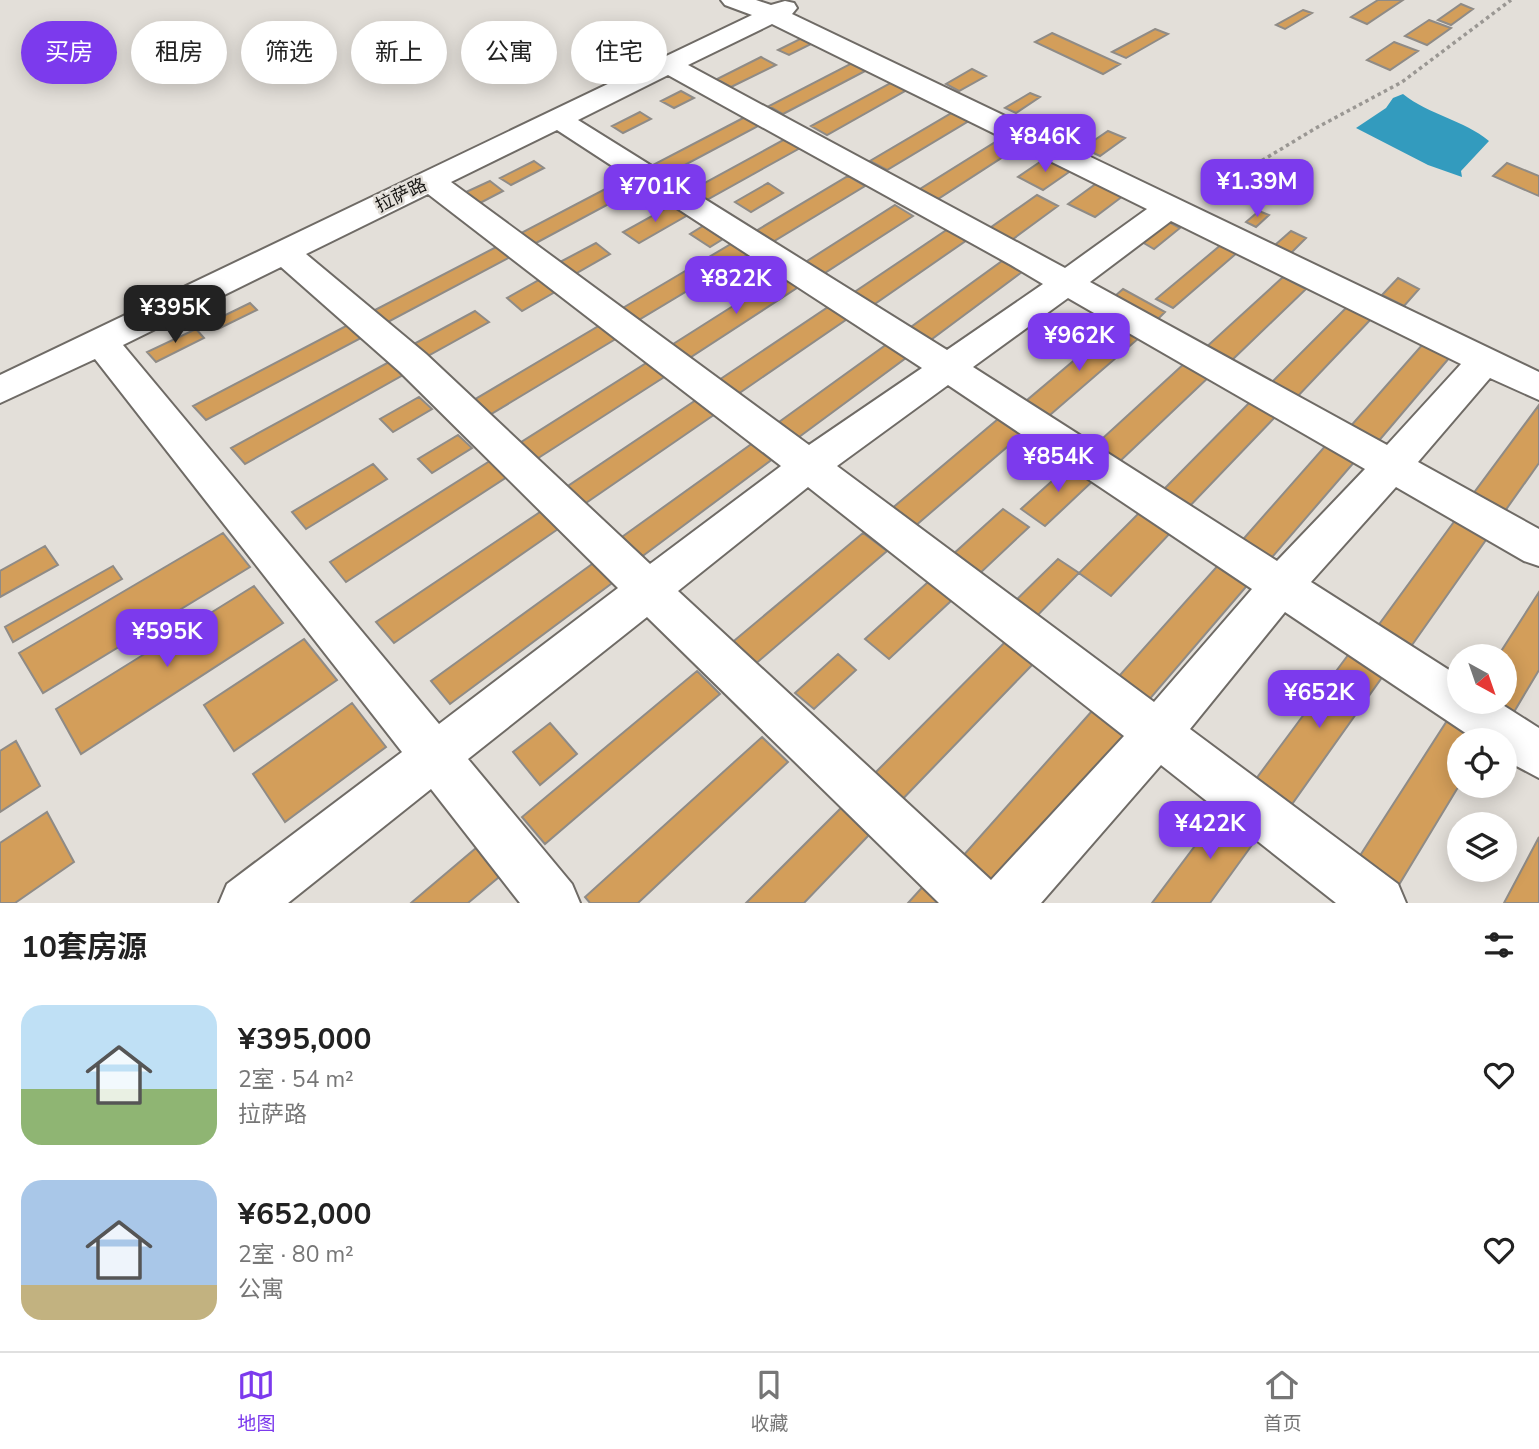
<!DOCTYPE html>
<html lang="zh">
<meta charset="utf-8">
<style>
:root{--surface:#fff;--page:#f6f6f6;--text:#222;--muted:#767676;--line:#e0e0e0;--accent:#7c3aed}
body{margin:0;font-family:"Nunito Sans","Noto Sans SC",sans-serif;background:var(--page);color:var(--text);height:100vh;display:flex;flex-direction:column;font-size:26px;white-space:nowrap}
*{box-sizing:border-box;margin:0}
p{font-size:23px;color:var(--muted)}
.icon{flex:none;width:38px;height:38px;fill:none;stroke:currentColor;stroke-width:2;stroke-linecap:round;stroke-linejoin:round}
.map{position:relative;height:903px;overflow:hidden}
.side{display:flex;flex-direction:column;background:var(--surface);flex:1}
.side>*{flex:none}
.hud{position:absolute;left:21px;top:21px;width:700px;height:63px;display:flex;gap:14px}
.needle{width:46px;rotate:140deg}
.controls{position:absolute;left:1447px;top:644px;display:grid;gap:14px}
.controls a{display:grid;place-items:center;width:70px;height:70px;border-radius:50%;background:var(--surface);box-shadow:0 4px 18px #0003;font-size:35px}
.price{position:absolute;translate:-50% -60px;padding:0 16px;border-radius:14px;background:var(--accent);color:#fff;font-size:23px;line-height:46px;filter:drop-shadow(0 2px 4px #0008)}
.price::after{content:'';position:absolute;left:50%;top:42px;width:21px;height:16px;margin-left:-10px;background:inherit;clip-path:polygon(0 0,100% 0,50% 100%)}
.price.selected{background:#222;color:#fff}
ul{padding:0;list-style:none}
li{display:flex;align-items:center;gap:21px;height:175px;padding:0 21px}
li span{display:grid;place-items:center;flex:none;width:196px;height:140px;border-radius:21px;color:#555}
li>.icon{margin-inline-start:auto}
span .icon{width:84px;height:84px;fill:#fffc;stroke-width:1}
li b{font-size:30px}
h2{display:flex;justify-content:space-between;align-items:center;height:84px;padding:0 21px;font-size:30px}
.tag{padding:0 24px;border-radius:32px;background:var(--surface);box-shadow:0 4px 18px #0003;font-size:24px;line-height:63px}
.tag.selected{background:var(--accent);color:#fff}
.menu{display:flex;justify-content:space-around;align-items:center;height:98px;border-top:2px solid var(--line);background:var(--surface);font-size:19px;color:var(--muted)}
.menu a{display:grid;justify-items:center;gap:4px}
.menu .selected{color:var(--accent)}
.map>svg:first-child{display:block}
</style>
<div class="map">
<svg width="1539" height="903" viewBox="0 0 1539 903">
<rect width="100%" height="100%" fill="#e3dfd9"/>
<path fill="#339bbe" d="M1403 94C1429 115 1464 120 1489 141L1461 171 1462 177 1428 165 1356 128 1386 108 1393 98Z"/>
<path fill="#d39e5a" stroke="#8f8b86" stroke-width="2" d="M1378 0H1403L1367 24 1351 17Z
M1461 4 1473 9 1451 25 1438 20Z
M1303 10 1312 13 1285 29 1276 25Z
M1429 20 1451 28 1427 45 1405 36Z
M1155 29 1168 34 1126 58 1112 52Z
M1052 33 1120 64 1103 74 1035 42Z
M802 38 813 43 789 55 778 50Z
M1394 42 1418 51 1390 70 1367 60Z
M761 57 776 65 731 87 717 79Z
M854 62 869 69 783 114 769 106Z
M972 69 986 76 959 91 946 84Z
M896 80 912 87 827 135 811 126Z
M681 91 694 98 674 108 661 101Z
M1030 93 1040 97 1016 113 1005 108Z
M955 111 972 119 887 170 870 161Z
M640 112 651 119 623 133 612 126Z
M747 116 762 124 664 176 649 167Z
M1067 118 1078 123 1059 135 1048 130Z
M1108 131 1125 138 1100 156 1083 148Z
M1005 136 1023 144 938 199 920 189Z
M787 138 802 147 703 202 688 192Z
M1046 158 1072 170 1043 190 1018 177Z
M534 161 544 168 511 185 500 178Z
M1507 163 1539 176V196L1493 176Z
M634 174 648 183 536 243 521 233Z
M848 176 865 186 766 246 749 235Z
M490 181 503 191 480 203 466 192Z
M768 183 783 193 751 212 735 202Z
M1097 183 1123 196 1095 217 1068 204Z
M1037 195 1058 206 1009 242 987 230Z
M672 205 688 215 639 243 623 232Z
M895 205 913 216 814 280 796 268Z
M1259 211 1269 215 1256 227 1246 222Z
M1169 222 1180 228 1154 249 1142 242Z
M703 226 723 239 710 247 690 234Z
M948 229 967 240 869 308 850 295Z
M1291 231 1306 238 1291 253 1275 245Z
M736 241 752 252 637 321 621 309Z
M504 243 518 253 386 323 373 311Z
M596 243 610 254 575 274 560 262Z
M1222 244 1238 252 1173 308 1156 299Z
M1002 261 1022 272 924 345 904 332Z
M785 273 803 284 688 359 670 346Z
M546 276 562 288 522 311 507 298Z
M1283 277 1306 289 1228 364 1203 350Z
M1398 278 1419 289 1404 306 1382 295Z
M1123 289 1165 312 1158 319 1115 296Z
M250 303 257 310 218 329 211 322Z
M834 303 853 315 738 394 719 380Z
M1349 305 1373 317 1297 397 1272 382Z
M475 311 489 322 426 357 412 345Z
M602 324 619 337 483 419 467 404Z
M348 325 361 338 206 420 193 406Z
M1116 325 1139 338 1043 421 1020 406Z
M196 329 204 338 156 362 147 352Z
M894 339 914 352 799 437 779 422Z
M1423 344 1450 357 1377 443 1349 428Z
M651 360 669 374 532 462 515 446Z
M389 362 403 375 245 464 231 448Z
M1186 362 1211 375 1117 464 1092 448Z
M702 396 721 410 583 505 565 488Z
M419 397 432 409 393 432 380 419Z
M1252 400 1278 414 1186 510 1160 493Z
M1539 405V463L1505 511 1473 494Z
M1004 414 1028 429 914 527 890 510Z
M458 435 472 448 432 473 418 459Z
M757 440 778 455 640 558 619 539Z
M1327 444 1356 460 1267 563 1238 545Z
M493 459 510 475 346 582 330 562Z
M1072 463 1096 478 1045 526 1021 509Z
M373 464 387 479 306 529 292 512Z
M1003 509 1029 527 977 576 951 556Z
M1143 509 1174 529 1111 596 1079 573Z
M543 510 561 527 394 643 376 622Z
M1456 519 1488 537 1405 655 1372 634Z
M223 533 250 567 43 693 19 653Z
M863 533 887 551 746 672 723 650Z
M45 546 58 565 0 597V571Z
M599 559 619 578 450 704 431 681Z
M1058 559 1079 573 1031 622 1010 606Z
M1221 562 1251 581 1142 708 1111 685Z
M113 566 122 579 13 642 5 627Z
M928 582 952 600 889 659 865 639Z
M254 586 283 623 81 754 56 709Z
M1539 592V670L1508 722 1477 702H1505V656H1498Z
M304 639 337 680 234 751 204 705Z
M1005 642 1033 664 894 808 866 782Z
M1354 647 1388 669 1285 814 1250 787Z
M838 654 856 670 814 709 795 693Z
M697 671 720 694 545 844 522 817Z
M352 703 386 747 285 822 253 774Z
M1092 711 1123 736 986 895 954 866Z
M1452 713 1488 737 1486 740H1460V784L1391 898 1352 868Z
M550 723 577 754 540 785 513 752Z
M762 737 788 762 638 903H590L585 897Z
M16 741 40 786 0 812V751Z
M1225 806 1260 834 1210 903H1152Z
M841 808 869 835 804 903H746Z
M47 812 74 862 15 903H0V843Z
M1539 837V903H1504Z
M476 848 499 877 468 903H411Z
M928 881 951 903H908Z"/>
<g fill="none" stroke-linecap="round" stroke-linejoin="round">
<g stroke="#6f6b66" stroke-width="4">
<path id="minor" d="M721 0H756L771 5 785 1 794 3 797 8 792 14 1539 372V400L1490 378 1418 462 1539 529V566L1524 561 1396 487 1311 582 1460 677V702H1498L1539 728V778L1505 760V740H1476L1285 612 1190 729 1398 884 1406 903H1336L1161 765 1041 903H939L647 617 468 759 572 884 580 903H520L431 789 288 903H219L227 884 402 752 95 359 0 403V375L752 15 725 5ZM772 24 1147 209 1065 268 688 65ZM668 75 1011 265 1043 284 947 350 578 120ZM557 130 922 368 809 445 451 182ZM428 194 781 466 650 564 426 354 306 254ZM1171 221 1461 364 1387 445 1090 282ZM281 267 400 372 618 588 439 724 123 345ZM1068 298 1365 469 1277 561 973 367ZM948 385 1252 589 1154 702 837 466ZM808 487 1124 736 991 880 678 591Z"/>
</g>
<path stroke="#9a9793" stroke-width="3.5" stroke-dasharray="3.5 3.5" stroke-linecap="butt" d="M1208 193 1316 128 1402 82 1511 0"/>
<use href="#minor" fill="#fff" fill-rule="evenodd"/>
</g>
<g text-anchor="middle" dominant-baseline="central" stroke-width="5" stroke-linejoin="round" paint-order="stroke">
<g font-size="18" fill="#171614" stroke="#e3dfd9">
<text transform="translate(401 195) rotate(-26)">拉萨路</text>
</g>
</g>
</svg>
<div class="controls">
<a><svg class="needle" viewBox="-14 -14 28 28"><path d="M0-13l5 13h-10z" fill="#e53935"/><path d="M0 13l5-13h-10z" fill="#767676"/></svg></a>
<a><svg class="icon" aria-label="locate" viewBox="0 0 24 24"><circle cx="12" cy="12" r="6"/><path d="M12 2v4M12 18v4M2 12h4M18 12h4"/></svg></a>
<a><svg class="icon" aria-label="layers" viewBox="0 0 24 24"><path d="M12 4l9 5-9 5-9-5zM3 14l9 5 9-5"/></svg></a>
</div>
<b class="price" style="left:1045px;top:174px">¥846K</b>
<b class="price" style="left:1257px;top:219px">¥1.39M</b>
<b class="price" style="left:655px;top:224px">¥701K</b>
<b class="price" style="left:736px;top:316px">¥822K</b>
<b class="price selected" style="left:175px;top:345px">¥395K</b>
<b class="price" style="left:1079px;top:373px">¥962K</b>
<b class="price" style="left:1058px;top:494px">¥854K</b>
<b class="price" style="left:167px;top:669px">¥595K</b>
<b class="price" style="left:1319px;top:730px">¥652K</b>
<b class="price" style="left:1210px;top:861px">¥422K</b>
<div class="hud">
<a class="tag selected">买房</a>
<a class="tag">租房</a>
<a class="tag">筛选</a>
<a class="tag">新上</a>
<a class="tag">公寓</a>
<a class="tag">住宅</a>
</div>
</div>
<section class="side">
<h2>10套房源<svg class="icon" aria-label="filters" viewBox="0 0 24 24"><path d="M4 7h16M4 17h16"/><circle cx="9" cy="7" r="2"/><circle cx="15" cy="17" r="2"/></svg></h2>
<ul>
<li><span style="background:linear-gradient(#bfe0f5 60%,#8fb573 0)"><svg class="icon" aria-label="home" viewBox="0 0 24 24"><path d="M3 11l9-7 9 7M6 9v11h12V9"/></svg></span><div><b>¥395,000</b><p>2室 · 54 m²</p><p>拉萨路</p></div><svg class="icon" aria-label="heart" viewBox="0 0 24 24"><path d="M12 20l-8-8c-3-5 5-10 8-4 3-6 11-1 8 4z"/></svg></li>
<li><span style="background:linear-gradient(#a9c7e8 75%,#c2b280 0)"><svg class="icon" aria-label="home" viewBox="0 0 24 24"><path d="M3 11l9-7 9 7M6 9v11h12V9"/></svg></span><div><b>¥652,000</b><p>2室 · 80 m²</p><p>公寓</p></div><svg class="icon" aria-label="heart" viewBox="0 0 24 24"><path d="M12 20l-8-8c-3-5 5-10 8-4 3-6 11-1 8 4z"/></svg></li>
</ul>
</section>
<nav class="menu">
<a class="selected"><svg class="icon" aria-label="map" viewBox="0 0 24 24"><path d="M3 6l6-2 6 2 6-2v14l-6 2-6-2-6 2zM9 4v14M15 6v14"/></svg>地图</a>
<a><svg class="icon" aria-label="saved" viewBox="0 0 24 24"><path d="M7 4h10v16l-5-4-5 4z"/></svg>收藏</a>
<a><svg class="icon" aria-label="home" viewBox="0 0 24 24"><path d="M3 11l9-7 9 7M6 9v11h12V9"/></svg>首页</a>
</nav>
